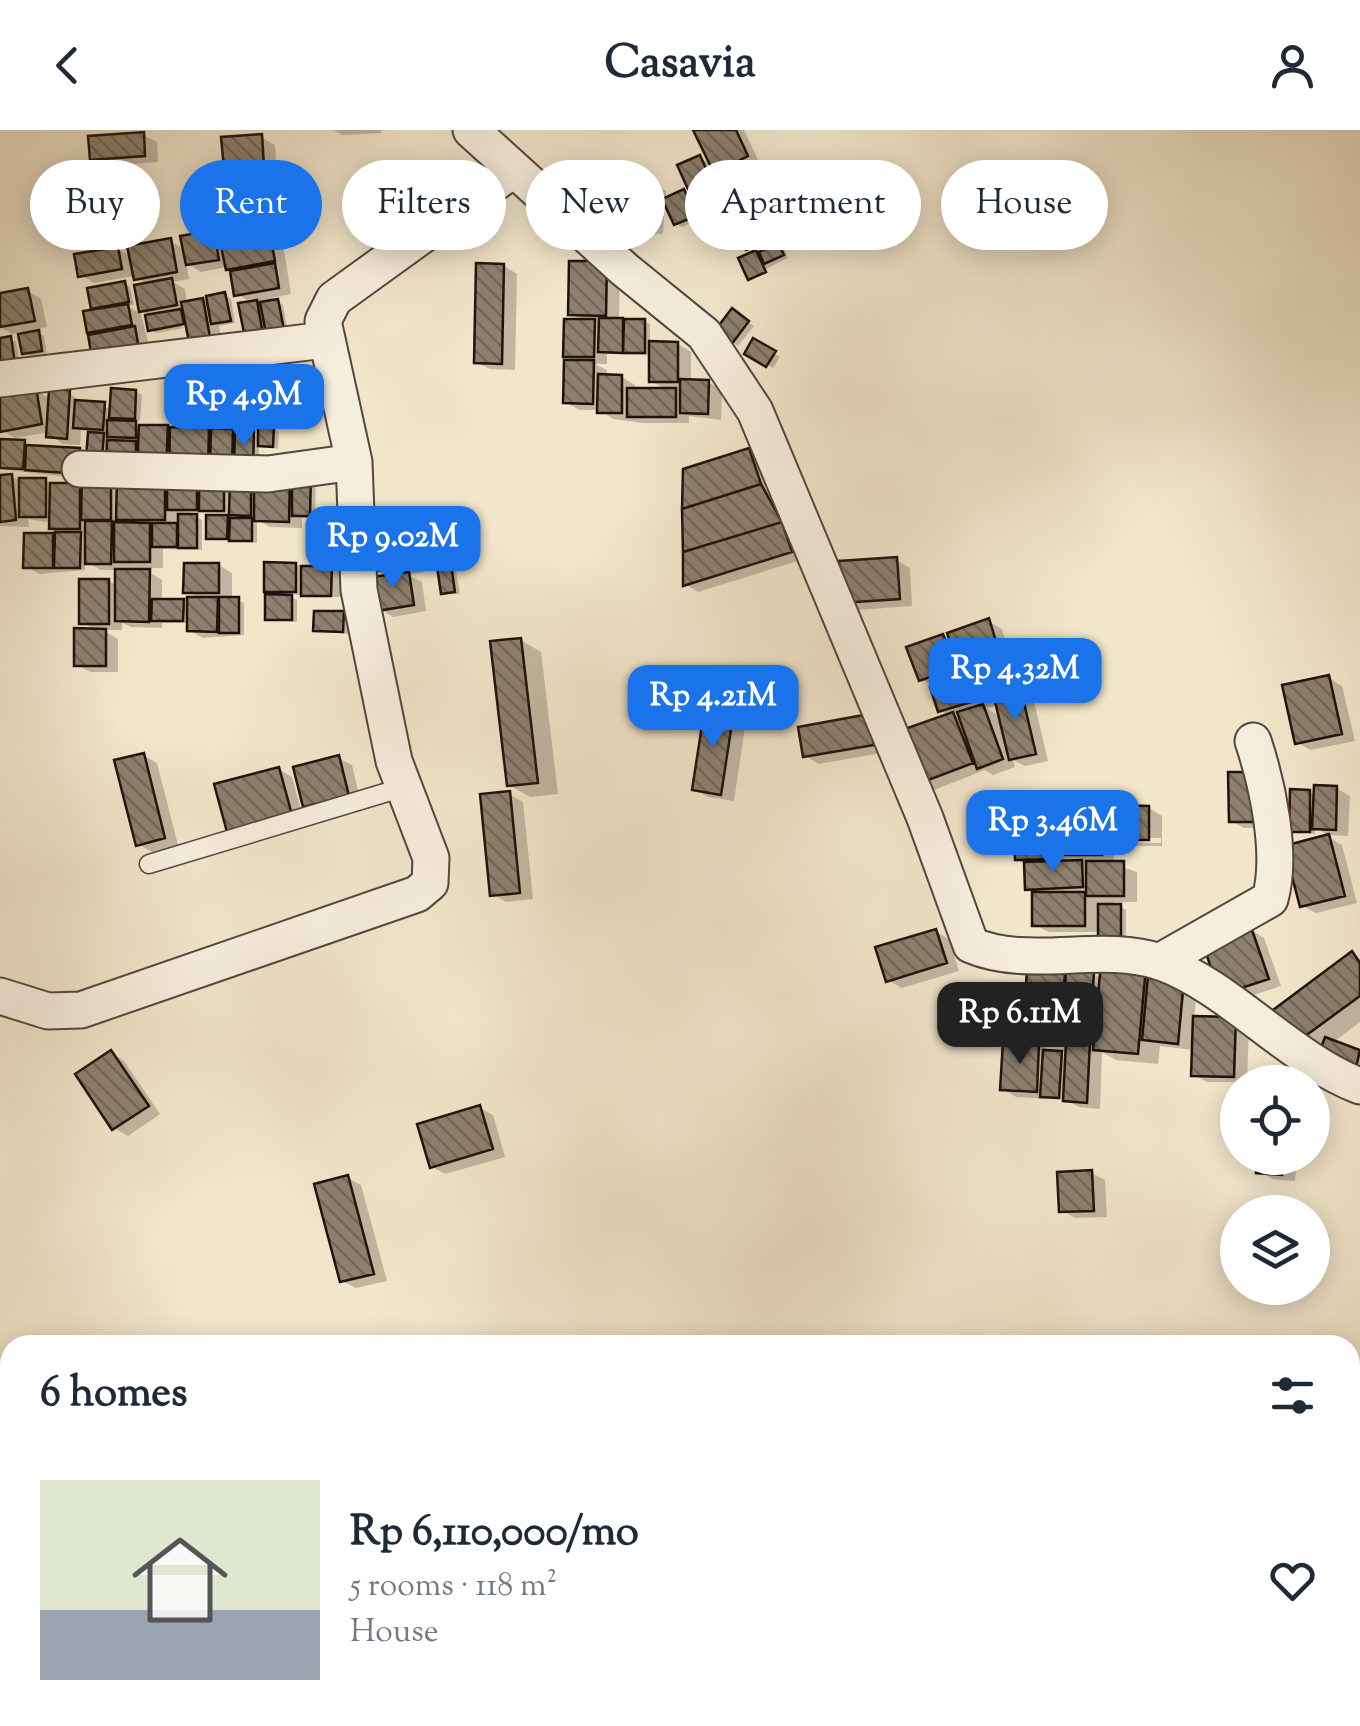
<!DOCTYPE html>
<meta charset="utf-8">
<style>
:root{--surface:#fff;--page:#f6f6f7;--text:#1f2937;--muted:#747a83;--line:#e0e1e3;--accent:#1a73e8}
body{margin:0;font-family:"Sorts Mill Goudy",serif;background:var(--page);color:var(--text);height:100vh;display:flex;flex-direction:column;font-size:38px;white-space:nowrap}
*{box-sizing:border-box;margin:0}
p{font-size:32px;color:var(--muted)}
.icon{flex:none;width:55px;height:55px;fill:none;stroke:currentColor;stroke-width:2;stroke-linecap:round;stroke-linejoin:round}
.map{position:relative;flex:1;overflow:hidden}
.details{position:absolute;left:0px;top:1205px;width:1360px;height:392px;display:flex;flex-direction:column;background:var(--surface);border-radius:30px 30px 0 0;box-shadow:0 5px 25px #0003}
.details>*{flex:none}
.banner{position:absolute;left:30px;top:30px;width:1300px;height:90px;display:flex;gap:20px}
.controls{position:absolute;left:1220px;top:935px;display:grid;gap:20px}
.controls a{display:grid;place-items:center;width:110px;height:110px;border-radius:50%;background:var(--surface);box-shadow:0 5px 25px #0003;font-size:50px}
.price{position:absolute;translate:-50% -85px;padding:0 22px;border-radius:20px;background:var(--accent);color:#fff;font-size:32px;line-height:65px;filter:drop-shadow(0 2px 5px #0008)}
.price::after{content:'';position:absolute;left:50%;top:60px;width:30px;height:22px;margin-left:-15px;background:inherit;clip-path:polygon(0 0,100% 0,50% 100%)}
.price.on{background:#222;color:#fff}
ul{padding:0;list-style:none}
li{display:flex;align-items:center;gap:30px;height:250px;padding:0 40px}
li+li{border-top:2px solid var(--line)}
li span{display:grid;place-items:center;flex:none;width:280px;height:200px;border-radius:0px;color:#555}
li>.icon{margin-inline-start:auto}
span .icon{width:120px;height:120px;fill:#fffc;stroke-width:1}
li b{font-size:42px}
h2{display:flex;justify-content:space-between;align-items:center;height:120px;padding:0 40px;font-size:42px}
.chip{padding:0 35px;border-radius:45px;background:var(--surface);box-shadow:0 5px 25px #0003;font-size:35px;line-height:90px}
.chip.on{background:var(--accent);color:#fff}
header{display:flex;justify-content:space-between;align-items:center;height:130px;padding:0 40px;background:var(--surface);font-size:45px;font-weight:700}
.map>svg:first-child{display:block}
</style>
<header><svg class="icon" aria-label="back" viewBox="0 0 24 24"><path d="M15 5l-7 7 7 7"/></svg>Casavia<svg class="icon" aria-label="person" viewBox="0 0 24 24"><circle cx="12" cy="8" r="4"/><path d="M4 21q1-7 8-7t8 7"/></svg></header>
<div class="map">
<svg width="1360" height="1596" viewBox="0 0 1360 1596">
<defs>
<pattern id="building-back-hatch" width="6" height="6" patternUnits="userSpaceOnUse" patternTransform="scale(2.5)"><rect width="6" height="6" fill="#8d806e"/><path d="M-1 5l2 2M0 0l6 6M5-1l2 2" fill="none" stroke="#736759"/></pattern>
</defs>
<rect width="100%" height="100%" fill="#f1e5ca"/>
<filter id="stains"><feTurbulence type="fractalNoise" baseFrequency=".002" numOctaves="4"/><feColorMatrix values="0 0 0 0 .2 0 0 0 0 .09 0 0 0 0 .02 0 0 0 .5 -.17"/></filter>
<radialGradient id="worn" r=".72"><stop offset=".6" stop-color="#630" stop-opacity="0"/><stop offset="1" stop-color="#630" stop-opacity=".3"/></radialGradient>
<path fill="#0003" fill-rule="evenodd" d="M333 0H381V3L342 5Z
M696 0H744L760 34 755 36 768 44 794 115 784 118 788 128 750 147 757 124 745 110 728 118 714 110 704 87 682 97 676 94 684 62 695 68 700 28 713 36Z
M143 5 157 12 158 32 106 36 92 29Z
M261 7 275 15 277 43 240 46 226 38Z
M652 53 666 61 663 104 621 102 608 94Z
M263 82 277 90 280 106 273 108 283 114 291 164 272 168 283 175 288 203 253 210 252 173 237 164 233 141 226 137 201 142 186 133 189 149 173 152 185 159 187 173 203 170 211 175 225 165 231 169 235 193 219 196 224 220 174 186 172 190 184 198 156 203 150 200 148 184 141 181 148 155 135 146 94 153 80 145 118 119 132 127 170 111 185 120 213 102 224 108 220 90Z
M571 133 620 141 619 191H644L650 194V214H678L691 222V252H708L722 260 721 290 689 286V293H643L613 289 600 280H579L566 272 577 233 566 226 584 191 570 184ZM607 224 652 225 651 251 669 261 635 260V255L622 247H607V240L595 234H607Z
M504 136 517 144 515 240 490 239 476 232Z
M124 154 130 157 134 175 127 176 141 184 153 232H95L86 183 100 181 93 177Z
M28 161 41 169 47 197 34 200 44 206 47 223 30 226 24 223 20 202 12 204 0 197V166Z
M738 185 754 196 738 216 718 202Z
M10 209 16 212 20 236 5 239 0 210Z
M754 211 780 227 773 238 747 223Z
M287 231 300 239 305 276 245 283 231 275Z
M35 260 51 269 69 263 82 273 113 279 136 262 142 265 140 291 130 290 142 298 260 307 273 299 279 302 278 319 259 314V339L316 350 315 388H302V398L270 397 257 390V413L208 408V388L242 390 231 383 189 382 202 390V420L163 419V438H142L162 450V471L189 475 200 469 186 461 219 435 232 443V469L244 473V505L203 508 189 500V493H162V498L131 497 122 493V500H103L118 509V542H90L76 534 97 501 82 492 109 451 118 456V440H101L85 431V440L39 444 26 436 53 406 57 408 52 393 28 389 29 397 0 396V347L84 355V349L0 339V311L79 321 88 326 90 301 81 300 80 315 62 314 49 302 15 308 2 300 0 266ZM109 285 124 293H109Z
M749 321 762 329 804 429 698 462 685 454Z
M404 388 417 396 424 442 408 445 422 452 426 481 393 487 380 479 389 447 376 440Z
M346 393 355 468 286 464 297 470V492L267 489 278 467 266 460 296 435 337 441 320 431Z
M896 430 910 438 912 476 857 480 844 472Z
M450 436 456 440 460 464 444 463Z
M343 483 349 486 348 504 316 500Z
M988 491 1002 499 1009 522 971 535 962 530 969 548 980 545 994 553 997 565 1019 559 1033 567 1048 631 1025 636 1013 630 1015 637 993 645 985 640 934 660 920 652 950 586 940 580 933 556 921 549 943 506 953 512ZM998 575 1001 587 986 578Z
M521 510 541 522 558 664 530 667 509 655Z
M1329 548 1342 556 1355 611 1310 620 1297 612Z
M733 582 746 590 734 671 708 667 695 659Z
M882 595 887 622 819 634 805 626Z
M143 625 157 633 178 715 152 722 138 714Z
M338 628 352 635 361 673 319 683 305 676Z
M279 639 292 647 304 692 242 708Z
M1260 644 1274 698H1244L1231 691Z
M1336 658 1350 666 1348 706 1328 705 1315 697V704L1292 701 1309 662 1316 666Z
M509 664 523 672 533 769 506 772 493 764Z
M1149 678 1162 686V716H1123L1114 711V734L1137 742V772H1113L1126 780V812L1100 802H1048L1034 794V762L1027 758 1026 734 1017 729 1052 686 1061 691ZM1120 707 1161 708V713L1120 712Z
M1328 707 1342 715 1357 773 1316 783 1303 776Z
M1251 800 1264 808 1281 856 1236 871Z
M935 801 949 809 959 841 902 858 888 850Z
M1352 824 1360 829V892L1332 913 1360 923V942L1299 910Z
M1145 840 1197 860 1194 889 1249 898 1247 952H1207L1193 944 1194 920 1160 916 1158 934 1116 930 1102 922 1100 979 1079 977 1066 970 1016 967 1003 959 1039 915 1068 927V909L1039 907 1026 899 1030 842 1093 843 1102 848Z
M111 923 124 931 160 984 128 1006 114 998Z
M480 978 493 985 505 1027 445 1044 432 1037Z
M1260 1028H1297L1295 1051 1272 1049 1259 1041Z
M1092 1043 1105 1050 1107 1087 1075 1088 1061 1080Z
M348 1048 361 1055 387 1151 356 1158 342 1151Z"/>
<path fill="url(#building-back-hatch)" stroke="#21120b" stroke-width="2.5" d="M693 0H736L748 26 714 43Z
M144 2 145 26 90 30 88 6Z
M262 4 264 36 224 39 221 7Z
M700 25 734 102 712 112 677 35Z
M755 33 782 107 746 120 718 47Z
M608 48 653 51 650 98 605 95Z
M684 59 696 86 674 95 662 69Z
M264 79 268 100 221 108 218 88Z
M214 100 219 130 186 135 180 106Z
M270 104 275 131 226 140 220 112Z
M171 108 177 142 134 150 127 116Z
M778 113 784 125 764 134 759 122Z
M118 117 122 139 78 147 74 124Z
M756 120 766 142 748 150 738 128Z
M569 131H607L606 186 568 185Z
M275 133 279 158 234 166 230 141Z
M476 133 504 134 502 234 474 233Z
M172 148 177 175 139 182 134 155Z
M125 151 129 172 91 179 87 158Z
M28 158 35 191 0 197V163Z
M225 162 231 191 211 194 206 166Z
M203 168 211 213 190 217 181 172Z
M278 169 284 200 266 204 260 172Z
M257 170 263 205 245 208 238 173Z
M128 174 132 195 87 203 83 181Z
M732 178 749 191 731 215 714 202Z
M181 179 184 194 148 201 145 185Z
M599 188H623V223L598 222Z
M564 189H595L594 227H563Z
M624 189H645V223H623Z
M135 196 140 225 93 234 88 205Z
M39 200 42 221 22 224 18 204Z
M11 206 15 234 0 237V208Z
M753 208 776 221 766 237 744 224Z
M649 211 678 212V252H649Z
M287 228 292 269 229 277 224 235Z
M564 230H594L593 274 563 273Z
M598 244 622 245V283H597Z
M680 249 709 250 708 284 680 283Z
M36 257 42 294 0 302V264Z
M111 258 136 260 135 289 109 288Z
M627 258H676V287H627Z
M49 259 70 260 67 309 46 307Z
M75 270 105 272 103 300 73 298Z
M107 290 136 291V308L107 307Z
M139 295H168L166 339H137Z
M258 296H274L273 317 258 316Z
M170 297 209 298 208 340 169 339Z
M211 298 233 299 232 339 210 338Z
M235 300 254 301 253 337H234Z
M88 302 104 303 102 329 86 328Z
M0 309 25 310 23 339 0 338Z
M107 310 136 311V338H106Z
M26 315 80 318 79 344 25 340Z
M749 318 761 354 682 379 683 339Z
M12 344 16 390 0 392V345Z
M292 344H311L310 386H292Z
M82 347H111V390H81Z
M19 348H46V387H19Z
M199 349H224V381H199Z
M230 349H251V386L229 385Z
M254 349H290L289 392 254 391Z
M117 350 165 351V390H116Z
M167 350H197V380H167Z
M50 353H80V399H49Z
M761 354 782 392 683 422 682 379Z
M178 384H197V418H178Z
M206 385H228L227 409H206Z
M404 386 412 436 373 441 366 392Z
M230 388H252V411H229Z
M318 390H347V433H317Z
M85 391H112L111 434H85Z
M114 392 150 393V432H114Z
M782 392 792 422 683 456V422Z
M152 393H177V417H152Z
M55 402H81L80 438H54Z
M24 403H53V438H23Z
M897 427 900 469 841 473 839 431Z
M264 432 296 433V462H264Z
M184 433H219V463H183Z
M451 434 455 462 441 464 437 436Z
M301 436H332L331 466H301Z
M115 439H150L149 492 115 491Z
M409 442 414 475 377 481 372 447Z
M79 449H109V494H79Z
M265 464 292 465V490H265Z
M187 467H218L217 502 187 501Z
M219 467H239V503H219Z
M152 469H184L183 491H151Z
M314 481H344L343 502 313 501Z
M989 488 997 515 956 529 947 503Z
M74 498 106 499V536H74Z
M943 504 956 538 919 551 906 517Z
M521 508 538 653 507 656 490 511Z
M980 542 988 567 938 582 930 557Z
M1329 545 1342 604 1295 614 1282 555Z
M1020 556 1036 624 1009 630 993 563Z
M983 574 1003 629 977 639 957 582Z
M705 576 734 580 721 665 692 660Z
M953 582 973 633 918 654 899 601Z
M869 584 874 615 803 627 798 597Z
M144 623 165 708 136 716 114 630Z
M339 625 349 666 303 677 293 637Z
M279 637 292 685 227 702 214 654Z
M1228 642H1261V692H1229Z
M1314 655 1337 656 1336 700 1312 699Z
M1290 659 1310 660V702H1289Z
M510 661 520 763 490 766 480 664Z
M1107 675 1149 676V710H1107Z
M1058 680H1102V725H1058Z
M1052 684 1054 729 1015 730 1013 685Z
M1329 704 1345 766 1300 777 1284 716Z
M1082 730 1083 757 1025 760 1024 732Z
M1086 731H1124V766H1086Z
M1032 762H1085V796H1032Z
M1098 774H1121V810H1098Z
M1251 797 1269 849 1220 865 1203 814Z
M936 799 947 833 886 852 875 817Z
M1352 821 1360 833V866L1297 912 1273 880Z
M1101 833 1146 837 1138 924 1093 920Z
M1027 839 1065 842 1061 903 1023 901Z
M1066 839 1094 841 1090 908 1063 906Z
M1148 846 1184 850 1178 914 1142 910Z
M1193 886 1236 887 1234 947 1191 946Z
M1325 907 1360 920 1355 942 1317 928Z
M1003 911 1039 913 1037 962 1000 960Z
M1066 911 1090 912 1087 973 1063 971Z
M111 920 149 976 112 1000 75 944Z
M1043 920 1062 921 1059 968 1040 967Z
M480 975 493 1019 430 1038 417 994Z
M1257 1028H1283L1282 1045 1256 1043Z
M1092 1040 1094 1081 1059 1082 1057 1042Z
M348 1045 374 1144 340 1152 314 1054Z"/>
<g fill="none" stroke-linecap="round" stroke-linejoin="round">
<g stroke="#55473b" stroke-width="21">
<path id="lane" d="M149 734 401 658"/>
</g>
<g stroke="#55473b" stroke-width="39">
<path id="street" d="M471 0 624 139 704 204 755 281 925 688 971 815C1030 840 1100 812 1160 832 1229 856 1289 929 1360 956
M0 249 325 210
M80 339 268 344 354 332
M1159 832 1270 769C1283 724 1267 653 1253 611
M0 866 48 881 81 880 417 764 430 753 431 728 394 631 359 460 354 332 323 191 334 169 514 39"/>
</g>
<use href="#lane" stroke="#f6eedd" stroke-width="18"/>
<use href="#street" stroke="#f6eedd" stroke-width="35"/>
</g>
<rect width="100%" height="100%" filter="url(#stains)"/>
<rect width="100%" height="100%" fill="url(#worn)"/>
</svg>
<div class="controls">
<a><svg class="icon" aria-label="locate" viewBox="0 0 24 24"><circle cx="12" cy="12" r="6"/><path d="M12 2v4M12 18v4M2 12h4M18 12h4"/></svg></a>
<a><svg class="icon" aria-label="layers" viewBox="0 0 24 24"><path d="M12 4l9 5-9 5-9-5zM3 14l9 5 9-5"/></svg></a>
</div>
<b class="price" style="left:244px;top:319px">Rp 4.9M</b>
<b class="price" style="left:393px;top:461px">Rp 9.02M</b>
<b class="price" style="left:1015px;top:593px">Rp 4.32M</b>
<b class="price" style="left:713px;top:620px">Rp 4.21M</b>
<b class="price" style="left:1053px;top:745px">Rp 3.46M</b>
<b class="price on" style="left:1020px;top:937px">Rp 6.11M</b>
<div class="banner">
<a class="chip">Buy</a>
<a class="chip on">Rent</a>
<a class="chip">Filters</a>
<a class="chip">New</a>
<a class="chip">Apartment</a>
<a class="chip">House</a>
</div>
<section class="details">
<h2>6 homes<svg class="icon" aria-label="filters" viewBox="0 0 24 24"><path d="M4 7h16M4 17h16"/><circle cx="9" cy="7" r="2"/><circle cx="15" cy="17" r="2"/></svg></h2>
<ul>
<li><span style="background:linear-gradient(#dfe7d0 65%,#9aa5b1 0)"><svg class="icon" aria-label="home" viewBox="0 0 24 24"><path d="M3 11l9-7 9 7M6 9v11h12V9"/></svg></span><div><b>Rp 6,110,000/mo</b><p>5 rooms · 118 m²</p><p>House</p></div><svg class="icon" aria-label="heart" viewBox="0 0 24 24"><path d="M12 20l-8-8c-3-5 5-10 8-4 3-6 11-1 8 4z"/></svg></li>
</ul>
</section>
</div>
